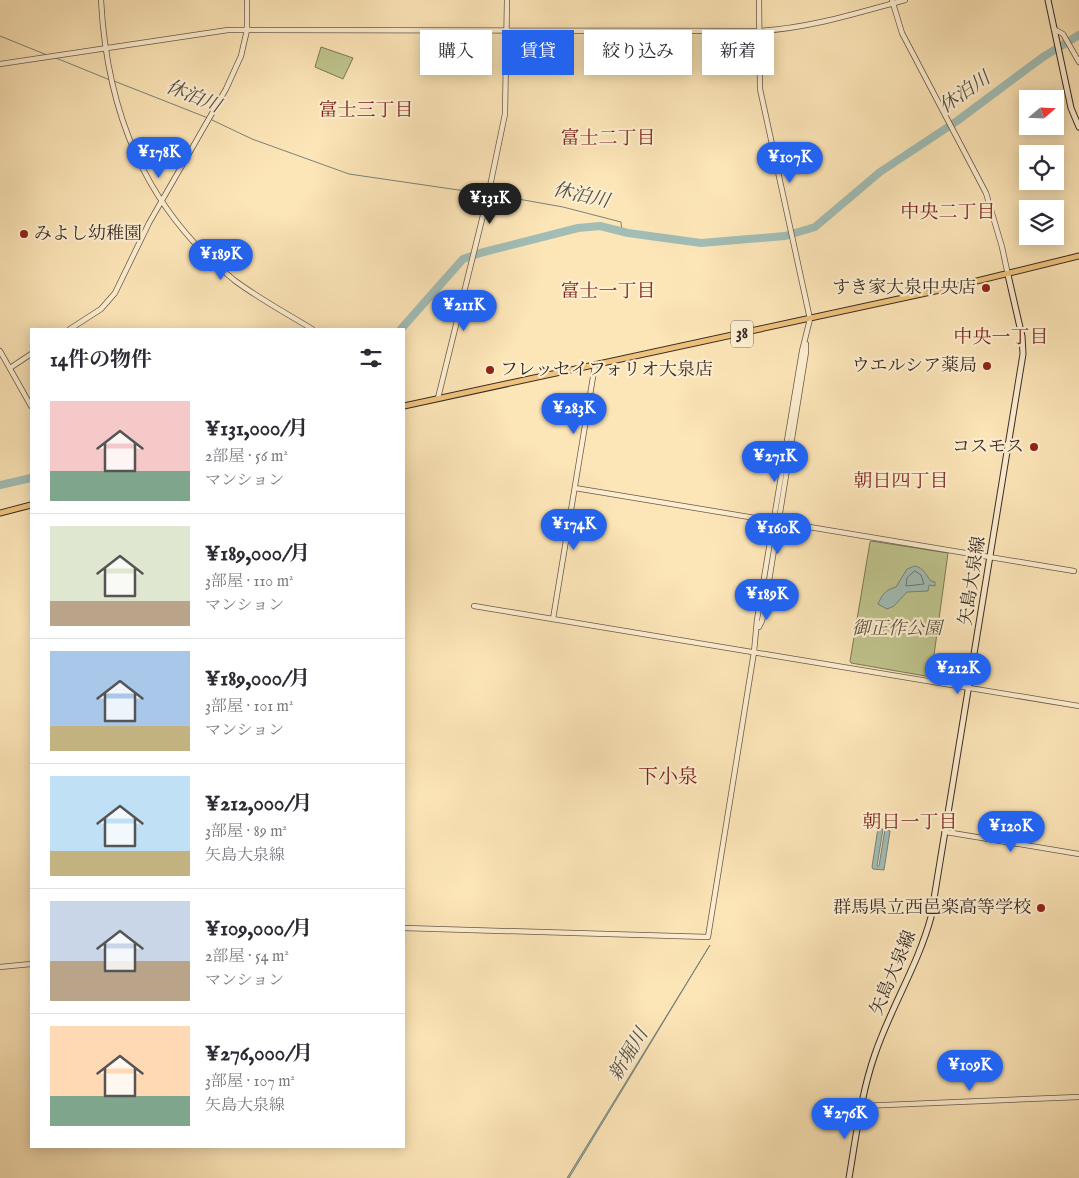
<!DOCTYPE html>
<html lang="ja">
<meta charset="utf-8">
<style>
:root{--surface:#fff;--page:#f2f2f3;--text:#2b2b33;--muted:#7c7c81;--line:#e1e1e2;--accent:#2563eb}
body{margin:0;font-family:"IM FELL English","Noto Serif JP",serif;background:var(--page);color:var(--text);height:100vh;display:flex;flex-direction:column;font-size:19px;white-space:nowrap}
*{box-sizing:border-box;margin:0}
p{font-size:16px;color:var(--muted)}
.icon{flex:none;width:28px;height:28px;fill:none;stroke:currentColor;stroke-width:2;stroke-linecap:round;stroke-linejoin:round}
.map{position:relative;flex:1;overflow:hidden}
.drawer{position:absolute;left:30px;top:328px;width:375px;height:820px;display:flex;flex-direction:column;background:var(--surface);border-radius:0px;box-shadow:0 2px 12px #0003}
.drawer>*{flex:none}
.banner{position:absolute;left:420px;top:30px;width:475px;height:45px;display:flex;gap:10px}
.needle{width:32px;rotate:71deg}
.controls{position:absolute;left:1019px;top:90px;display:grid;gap:10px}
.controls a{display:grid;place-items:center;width:45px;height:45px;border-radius:0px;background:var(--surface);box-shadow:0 2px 12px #0003;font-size:25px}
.price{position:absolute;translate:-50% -42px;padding:0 11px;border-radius:18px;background:var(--accent);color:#fff;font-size:16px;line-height:32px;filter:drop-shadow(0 1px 2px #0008)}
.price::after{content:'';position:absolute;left:50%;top:30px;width:15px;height:11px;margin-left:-8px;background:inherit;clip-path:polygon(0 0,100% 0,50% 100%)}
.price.current{background:#222;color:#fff}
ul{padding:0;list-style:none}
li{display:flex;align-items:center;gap:15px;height:125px;padding:0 20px}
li+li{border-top:1px solid var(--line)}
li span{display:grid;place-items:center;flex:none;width:140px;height:100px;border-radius:0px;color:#555}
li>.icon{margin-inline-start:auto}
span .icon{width:60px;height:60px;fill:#fffc;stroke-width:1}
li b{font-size:21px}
h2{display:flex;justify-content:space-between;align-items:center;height:60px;padding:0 20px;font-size:21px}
.pill{padding:0 18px;border-radius:0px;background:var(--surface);box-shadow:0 2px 12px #0003;font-size:18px;line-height:45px}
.pill.current{background:var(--accent);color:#fff}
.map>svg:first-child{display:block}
</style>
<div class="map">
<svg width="1079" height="1178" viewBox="0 0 1079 1178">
<rect width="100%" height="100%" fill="#fce5b7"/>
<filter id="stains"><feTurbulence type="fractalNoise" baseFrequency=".004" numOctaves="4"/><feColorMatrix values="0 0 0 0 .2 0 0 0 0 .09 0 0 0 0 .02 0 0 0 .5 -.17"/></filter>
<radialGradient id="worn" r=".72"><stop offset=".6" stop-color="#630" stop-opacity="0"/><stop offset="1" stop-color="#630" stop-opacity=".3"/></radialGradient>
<path fill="#bfc58e" stroke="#7c785a" d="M321 47 353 58 343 79 315 67Z
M871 541 948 553 931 677 851 663 850 661 870 542Z"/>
<path fill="#a1bdb6" stroke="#77837c" d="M915 566C924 568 925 574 931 581L935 582V586L929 585 928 591 907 592 894 606 887 609 878 604C882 595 885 590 896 587L907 569Z
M878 828 883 829 877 866H879L885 829 890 831 884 870 873 869 872 867Z
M710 945 569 1178H567Z"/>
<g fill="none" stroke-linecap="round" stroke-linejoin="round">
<path stroke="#6c746e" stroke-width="1" d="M915 571 921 575 924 584 906 586 907 578Z"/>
<path stroke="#77837c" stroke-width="1" d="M0 36 47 55
M56 58 110 80
M114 81 208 118
M212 120 252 139 349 174 486 194
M490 194 563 207 621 222 622 231"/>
<path stroke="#a1bdb6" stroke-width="8" d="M401 329 463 259 480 253 578 228 600 226 628 233 701 243 785 236 815 227 880 172 957 121 1043 57 1079 35
M0 485 31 478"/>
<g stroke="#695a4a" stroke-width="6">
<path id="tertiary" d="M101 0C107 113 145 208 234 280 258 298 286 313 312 329
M892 0 902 33 986 193 1002 247 1008 275
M1054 29 1063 34 1079 62
M0 64 228 30 759 31C810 28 857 13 905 0
M70 329 101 309 115 293 149 223 226 89 241 56 247 30V0
M0 351 31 406
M10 368 31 354
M438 398 489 191 505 114 507 0
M575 488 1074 571
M474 606 1079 706
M553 619 595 365
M759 627 762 621 768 587 806 352V344
M946 832 1079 854
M404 928 708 937 754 652 757 620 802 351 810 319 760 89 759 0
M0 967 31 964
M861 1106 1079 1097"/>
</g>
<g stroke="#382b26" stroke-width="7">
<path id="secondary" d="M1048 0 1071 108 1079 127
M849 1178C856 1137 861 1094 875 1054 891 1007 918 965 931 917L1023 354 1022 336 1008 275"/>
</g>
<g stroke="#382b26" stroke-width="7">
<path id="primary" d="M404 406 940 290 1079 256
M0 513 31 505"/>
</g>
<use href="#tertiary" stroke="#fdeed0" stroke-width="4.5"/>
<use href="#secondary" stroke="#fdeed0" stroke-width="5"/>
<use href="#primary" stroke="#eec27c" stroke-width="5"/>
</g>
<g fill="#8f2418" stroke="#fdeed0" stroke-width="2">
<circle cx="24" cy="234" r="5"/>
<circle cx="986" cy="288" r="5"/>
<circle cx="987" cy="366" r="5"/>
<circle cx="490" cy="370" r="5"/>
<circle cx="1034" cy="447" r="5"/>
<circle cx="1041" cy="908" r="5"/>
</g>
<g text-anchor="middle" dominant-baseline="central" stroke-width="4.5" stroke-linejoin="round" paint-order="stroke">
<rect fill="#fdeed0" stroke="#736659" stroke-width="1" x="731" y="320.5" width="22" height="27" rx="4"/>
<g font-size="16" font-weight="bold" fill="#382b26">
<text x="742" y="334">38</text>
</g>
<g font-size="18" fill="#382b26" stroke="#fdeed0" text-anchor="end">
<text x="34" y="234" text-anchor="start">みよし幼稚園</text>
<text x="976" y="288">すき家大泉中央店</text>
<text x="977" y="366">ウエルシア薬局</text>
<text x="500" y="370" text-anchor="start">フレッセイフォリオ大泉店</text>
<text x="1024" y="447">コスモス</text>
<text x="1031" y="908">群馬県立西邑楽高等学校</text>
</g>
<g font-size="18" fill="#382b26" stroke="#fdeed0">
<text transform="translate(973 581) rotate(-81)">矢島大泉線</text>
<text transform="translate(894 973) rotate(-67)">矢島大泉線</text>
</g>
<g font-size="18" font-style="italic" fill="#5a5240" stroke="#fdeed0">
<text x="897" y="629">御正作公園</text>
</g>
<g font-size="19" font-style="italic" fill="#52504a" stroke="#fdeed0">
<text transform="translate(965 93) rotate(-35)">休泊川</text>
<text transform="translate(193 97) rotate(22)">休泊川</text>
<text transform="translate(581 196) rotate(13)">休泊川</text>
<text transform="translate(629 1055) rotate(-59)">新堀川</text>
</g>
<g font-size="19" fill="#7a1f14" stroke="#fdeed0">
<text x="366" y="111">富士三丁目</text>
<text x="608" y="139">富士二丁目</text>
<text x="948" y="213">中央二丁目</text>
<text x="608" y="292">富士一丁目</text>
<text x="1001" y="338">中央一丁目</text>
<text x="901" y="482">朝日四丁目</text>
<text x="910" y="823">朝日一丁目</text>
</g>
<g font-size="20" fill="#7a1f14" stroke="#fdeed0">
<text x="668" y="777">下小泉</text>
</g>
</g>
<rect width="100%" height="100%" filter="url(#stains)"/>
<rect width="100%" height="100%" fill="url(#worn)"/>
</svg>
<div class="controls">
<a><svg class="needle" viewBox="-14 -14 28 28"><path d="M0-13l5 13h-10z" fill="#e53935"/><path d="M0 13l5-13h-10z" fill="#7c7c81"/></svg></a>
<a><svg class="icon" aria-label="locate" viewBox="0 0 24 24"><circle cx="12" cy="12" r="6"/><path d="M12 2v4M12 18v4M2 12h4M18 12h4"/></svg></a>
<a><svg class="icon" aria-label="layers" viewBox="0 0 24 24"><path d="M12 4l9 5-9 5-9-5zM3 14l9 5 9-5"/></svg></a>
</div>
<b class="price" style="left:159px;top:179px">¥178K</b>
<b class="price" style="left:790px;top:184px">¥107K</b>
<b class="price current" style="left:490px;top:225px">¥131K</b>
<b class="price" style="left:221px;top:281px">¥189K</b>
<b class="price" style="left:464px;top:332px">¥211K</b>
<b class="price" style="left:574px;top:435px">¥283K</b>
<b class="price" style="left:775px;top:483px">¥271K</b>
<b class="price" style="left:574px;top:551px">¥174K</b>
<b class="price" style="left:778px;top:555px">¥160K</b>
<b class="price" style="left:767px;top:621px">¥189K</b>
<b class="price" style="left:958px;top:695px">¥212K</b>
<b class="price" style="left:1011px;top:853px">¥120K</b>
<b class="price" style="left:970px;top:1092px">¥109K</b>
<b class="price" style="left:845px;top:1140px">¥276K</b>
<div class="banner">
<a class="pill">購入</a>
<a class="pill current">賃貸</a>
<a class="pill">絞り込み</a>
<a class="pill">新着</a>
</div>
<section class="drawer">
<h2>14件の物件<svg class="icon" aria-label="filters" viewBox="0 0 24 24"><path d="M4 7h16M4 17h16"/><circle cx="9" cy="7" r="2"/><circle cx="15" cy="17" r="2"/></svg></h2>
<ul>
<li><span style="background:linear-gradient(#f6c9c9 70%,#7fa58c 0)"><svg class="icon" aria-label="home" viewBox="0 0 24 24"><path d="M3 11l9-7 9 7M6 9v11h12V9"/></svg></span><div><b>¥131,000/月</b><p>2部屋 · 56 m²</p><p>マンション</p></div></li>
<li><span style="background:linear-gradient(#dfe7d0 75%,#b9a48a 0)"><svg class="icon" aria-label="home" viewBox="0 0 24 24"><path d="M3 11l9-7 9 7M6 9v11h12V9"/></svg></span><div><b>¥189,000/月</b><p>3部屋 · 110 m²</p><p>マンション</p></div></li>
<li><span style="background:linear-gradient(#a9c7e8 75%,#c2b280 0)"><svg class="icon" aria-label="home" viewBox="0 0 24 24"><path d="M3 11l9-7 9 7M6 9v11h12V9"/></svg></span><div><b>¥189,000/月</b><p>3部屋 · 101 m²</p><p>マンション</p></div></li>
<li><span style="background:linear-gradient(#bfe0f5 75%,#c2b280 0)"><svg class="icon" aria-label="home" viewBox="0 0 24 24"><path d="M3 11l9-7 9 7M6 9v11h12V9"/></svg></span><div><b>¥212,000/月</b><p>3部屋 · 89 m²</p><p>矢島大泉線</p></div></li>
<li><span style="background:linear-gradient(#c9d6e8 60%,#b9a48a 0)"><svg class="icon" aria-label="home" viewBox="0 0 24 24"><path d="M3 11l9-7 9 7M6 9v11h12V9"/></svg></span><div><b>¥109,000/月</b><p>2部屋 · 54 m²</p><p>マンション</p></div></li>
<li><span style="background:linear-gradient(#ffd9b3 70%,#7fa58c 0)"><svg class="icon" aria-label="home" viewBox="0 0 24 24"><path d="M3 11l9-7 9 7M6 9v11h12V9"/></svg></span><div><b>¥276,000/月</b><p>3部屋 · 107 m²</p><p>矢島大泉線</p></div></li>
</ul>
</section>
</div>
